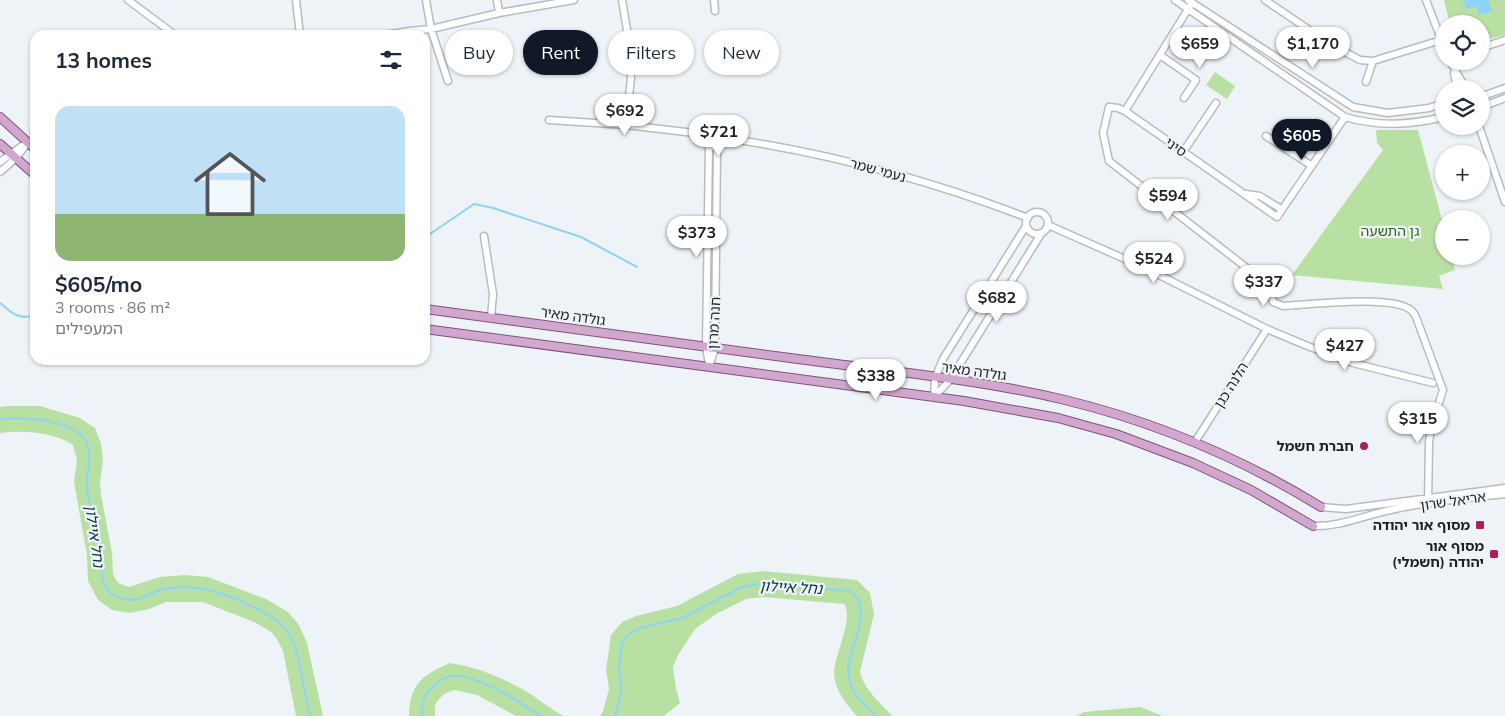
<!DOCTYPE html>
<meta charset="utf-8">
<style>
:root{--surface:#fff;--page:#f2f2f3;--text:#1f2937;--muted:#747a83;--line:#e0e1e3;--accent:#111827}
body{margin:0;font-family:Mulish,"Noto Sans Hebrew",sans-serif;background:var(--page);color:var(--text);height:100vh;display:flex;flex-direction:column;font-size:19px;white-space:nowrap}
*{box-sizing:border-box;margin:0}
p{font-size:16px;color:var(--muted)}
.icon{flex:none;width:28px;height:28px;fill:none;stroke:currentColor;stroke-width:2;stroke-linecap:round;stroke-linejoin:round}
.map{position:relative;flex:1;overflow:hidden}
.panel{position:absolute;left:30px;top:30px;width:400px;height:335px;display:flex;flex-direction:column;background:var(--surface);border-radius:15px;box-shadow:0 1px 4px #0004}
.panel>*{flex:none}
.banner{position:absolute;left:445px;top:30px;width:475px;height:45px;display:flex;gap:10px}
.controls{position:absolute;left:1435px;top:15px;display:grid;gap:10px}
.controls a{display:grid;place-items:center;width:55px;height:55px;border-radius:50%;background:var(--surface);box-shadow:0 1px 4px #0004;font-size:25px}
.price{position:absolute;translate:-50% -42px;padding:0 11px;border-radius:18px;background:#fff;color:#222;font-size:16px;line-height:32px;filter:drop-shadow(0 1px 2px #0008)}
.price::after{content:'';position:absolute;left:50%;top:30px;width:15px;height:11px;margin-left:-8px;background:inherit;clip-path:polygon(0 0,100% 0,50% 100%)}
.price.selected{background:var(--accent);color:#fff}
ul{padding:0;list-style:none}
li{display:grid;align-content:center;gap:10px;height:265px;padding:0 25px}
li+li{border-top:1px solid var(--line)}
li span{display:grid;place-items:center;height:155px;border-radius:15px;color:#555}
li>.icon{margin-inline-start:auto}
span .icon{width:90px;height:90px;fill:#fffc;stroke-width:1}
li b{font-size:21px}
h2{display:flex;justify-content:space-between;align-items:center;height:60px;padding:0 25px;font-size:21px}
.chip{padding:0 18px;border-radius:22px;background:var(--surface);box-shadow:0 1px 4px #0004;font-size:18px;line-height:45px}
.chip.selected{background:var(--accent);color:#fff}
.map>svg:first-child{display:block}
</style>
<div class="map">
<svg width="1505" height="716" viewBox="0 0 1505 716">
<rect width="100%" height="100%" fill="#eef3f7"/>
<path fill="#b9e0a3" d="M1444 0H1505V35L1481 41V24H1450Z
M1215 72 1235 86 1227 99 1206 85Z
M1376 130H1418L1444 227V256H1452L1455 270 1439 276 1443 289 1292 275 1383 150 1377 143Z
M9 406H40L80 418 95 428 101 444 103 460 100 483 101 495 112 552 113 574 118 583 129 587 160 577 185 575 208 577 266 599 288 612 299 625 307 643 323 716H296L283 651 277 639 271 632 254 622 203 602H166L149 609 129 613 112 610 98 600 88 581 87 555 74 482 77 460 73 445C54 432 22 430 0 433V407Z
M763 571 857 580 870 593 874 614 860 672C865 691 880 702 892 716H857C846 704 834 689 834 672 835 654 854 618 844 604L763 597 746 599 716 614 695 629 678 655 673 667 676 688 680 703 664 716H600L603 711 609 689 606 670 611 635 622 622 636 616 677 606 738 574Z
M450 663C477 667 500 677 524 690 538 698 550 709 564 716H516L477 695 454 690 444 694 439 699 435 705V716H409C410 684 422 675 450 663Z
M1140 707 1163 716H1076L1084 712Z"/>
<path fill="#8bd4fb" d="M1463 0H1488L1492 11 1479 15 1476 6 1466 9Z"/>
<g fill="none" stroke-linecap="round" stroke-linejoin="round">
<path stroke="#8bd4fb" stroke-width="2" d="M425 233 430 234 474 204 493 208 581 237 637 267
M0 303C13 314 17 319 35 316
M0 419C24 417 80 419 88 446 92 459 87 470 87 483 87 505 96 529 99 550 102 565 99 578 108 590 112 596 120 599 128 600 140 601 152 592 164 589 176 587 193 587 205 589 225 593 278 615 288 632 301 653 303 691 310 716
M422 716C422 705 423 696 432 687 436 683 445 677 452 676 476 673 521 703 541 716
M615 716 622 689 619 670 621 649 623 640 630 633 640 628 682 618 742 587 763 583 851 591C853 594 857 597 858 600 870 626 839 659 851 686 856 698 867 707 876 716"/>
<g stroke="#b8bcc0" stroke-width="9">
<path id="minor" d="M128 0 175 35
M296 0 300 35
M426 0 431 29 448 81
M497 0 499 13
M622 0 630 48 631 78 626 125
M714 0 715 11
M1175 0 1345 117C1380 127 1409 125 1444 117
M1188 0 1353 107 1388 113 1429 108 1444 103
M1265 0 1330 44 1360 60 1373 61 1441 40
M1426 0 1444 47
M385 35 409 31 431 29 499 13 574 0
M1481 48 1505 40
M1160 55 1196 80 1184 98
M1450 61 1466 89
M1454 73 1457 89
M1366 82 1373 61
M1481 94C1486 99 1485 106 1481 112
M1483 96 1505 88
M1484 106 1505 98
M1125 111 1190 6
M1345 117 1277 217 1125 111 1118 108 1109 107 1103 133 1109 161 1270 286 1273 302 1283 306C1309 305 1394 294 1412 311 1414 313 1415 315 1416 317L1443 390 1438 406 1433 417 1429 442 1428 504
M549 120 626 125 703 134
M703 136a11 11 0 1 1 22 0a11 11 0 1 1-22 0Z
M1479 126 1505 202
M1266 136 1312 166
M725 138C828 153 930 180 1028 218
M1183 152 1216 103
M0 162 22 146
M0 172 16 158 28 142
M1246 194 1260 196 1281 209
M1026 223a11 11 0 1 1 22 0a11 11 0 1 1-22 0Z
M1048 225 1143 267 1267 329 1305 345 1353 363 1433 383
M484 236 493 294 491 318
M709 364 706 347 709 146
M709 367 715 348 717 146
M934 397 935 378 943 359 1026 226
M934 397 950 380 1041 234
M1195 442 1267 329
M1321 507 1346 509 1505 488
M1313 526C1342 527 1367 514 1395 509 1431 501 1469 498 1505 494"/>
</g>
<g stroke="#80527d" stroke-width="10">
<path id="major" d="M0 117 35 149
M0 144 35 175
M425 309C549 326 674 342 798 359 887 371 978 379 1065 400 1155 422 1241 458 1321 507
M425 329 964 401 1058 418 1116 434 1193 463 1251 490 1313 526"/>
</g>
<use href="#minor" stroke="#fff" stroke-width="6"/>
<use href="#major" stroke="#d2a7ce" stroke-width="8"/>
</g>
<g fill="#ae1e56" stroke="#eef3f7" stroke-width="2">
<circle cx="1364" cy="446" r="5"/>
<rect x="1475" y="520" width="10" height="10" rx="2.5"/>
<rect x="1489" y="549" width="10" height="10" rx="2.5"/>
</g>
<g text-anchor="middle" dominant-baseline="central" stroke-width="4.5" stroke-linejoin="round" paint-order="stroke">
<g font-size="14" fill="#1e1f21" stroke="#eef3f7">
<text transform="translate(1176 147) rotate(35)">סיני</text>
<text transform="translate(878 170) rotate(15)">נעמי שמר</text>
<text transform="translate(573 316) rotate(8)">גולדה מאיר</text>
<text transform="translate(714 323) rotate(-87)">חנה מרון</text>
<text transform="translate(974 371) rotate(8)">גולדה מאיר</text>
<text transform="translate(1231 385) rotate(-58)">הלנה כגן</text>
<text transform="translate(1453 501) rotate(-8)">אריאל שרון</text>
</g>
<g font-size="14" fill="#376316" stroke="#eef3f7">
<text x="1390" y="231">גן התשעה</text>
</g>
<g font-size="14" font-weight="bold" fill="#1e1f21" stroke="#eef3f7" text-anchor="end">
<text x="1354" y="446">חברת חשמל</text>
<text x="1470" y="525">מסוף אור יהודה</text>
<text x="1484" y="546">מסוף אור<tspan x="1484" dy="16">יהודה (חשמלי)</tspan></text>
</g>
<g font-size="15" font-style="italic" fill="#073447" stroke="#eef3f7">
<text transform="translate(95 536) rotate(82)">נחל איילון</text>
<text transform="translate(791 587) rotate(3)">נחל איילון</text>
</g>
</g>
</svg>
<div class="controls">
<a><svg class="icon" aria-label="locate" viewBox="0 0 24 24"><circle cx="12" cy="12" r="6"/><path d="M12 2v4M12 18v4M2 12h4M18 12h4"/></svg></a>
<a><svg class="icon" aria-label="layers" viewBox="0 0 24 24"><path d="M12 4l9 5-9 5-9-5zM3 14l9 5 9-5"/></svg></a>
<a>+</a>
<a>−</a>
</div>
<b class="price" style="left:1200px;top:69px">$659</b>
<b class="price" style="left:1313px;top:69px">$1,170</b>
<b class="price" style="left:625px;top:136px">$692</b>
<b class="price" style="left:719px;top:157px">$721</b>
<b class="price selected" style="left:1302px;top:161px">$605</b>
<b class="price" style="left:1168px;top:221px">$594</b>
<b class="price" style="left:697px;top:258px">$373</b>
<b class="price" style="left:1154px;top:284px">$524</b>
<b class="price" style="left:1264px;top:307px">$337</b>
<b class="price" style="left:997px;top:323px">$682</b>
<b class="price" style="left:1345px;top:371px">$427</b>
<b class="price" style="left:876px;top:401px">$338</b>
<b class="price" style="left:1418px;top:444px">$315</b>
<div class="banner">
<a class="chip">Buy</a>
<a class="chip selected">Rent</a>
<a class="chip">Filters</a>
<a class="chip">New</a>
</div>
<section class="panel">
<h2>13 homes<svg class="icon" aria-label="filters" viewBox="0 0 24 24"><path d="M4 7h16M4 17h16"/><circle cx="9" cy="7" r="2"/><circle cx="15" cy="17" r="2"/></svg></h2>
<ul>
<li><span style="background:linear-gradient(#bfe0f5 70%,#8fb573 0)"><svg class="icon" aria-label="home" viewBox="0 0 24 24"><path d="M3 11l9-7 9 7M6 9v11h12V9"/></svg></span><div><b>$605/mo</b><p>3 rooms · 86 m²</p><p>המעפילים</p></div></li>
</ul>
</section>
</div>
